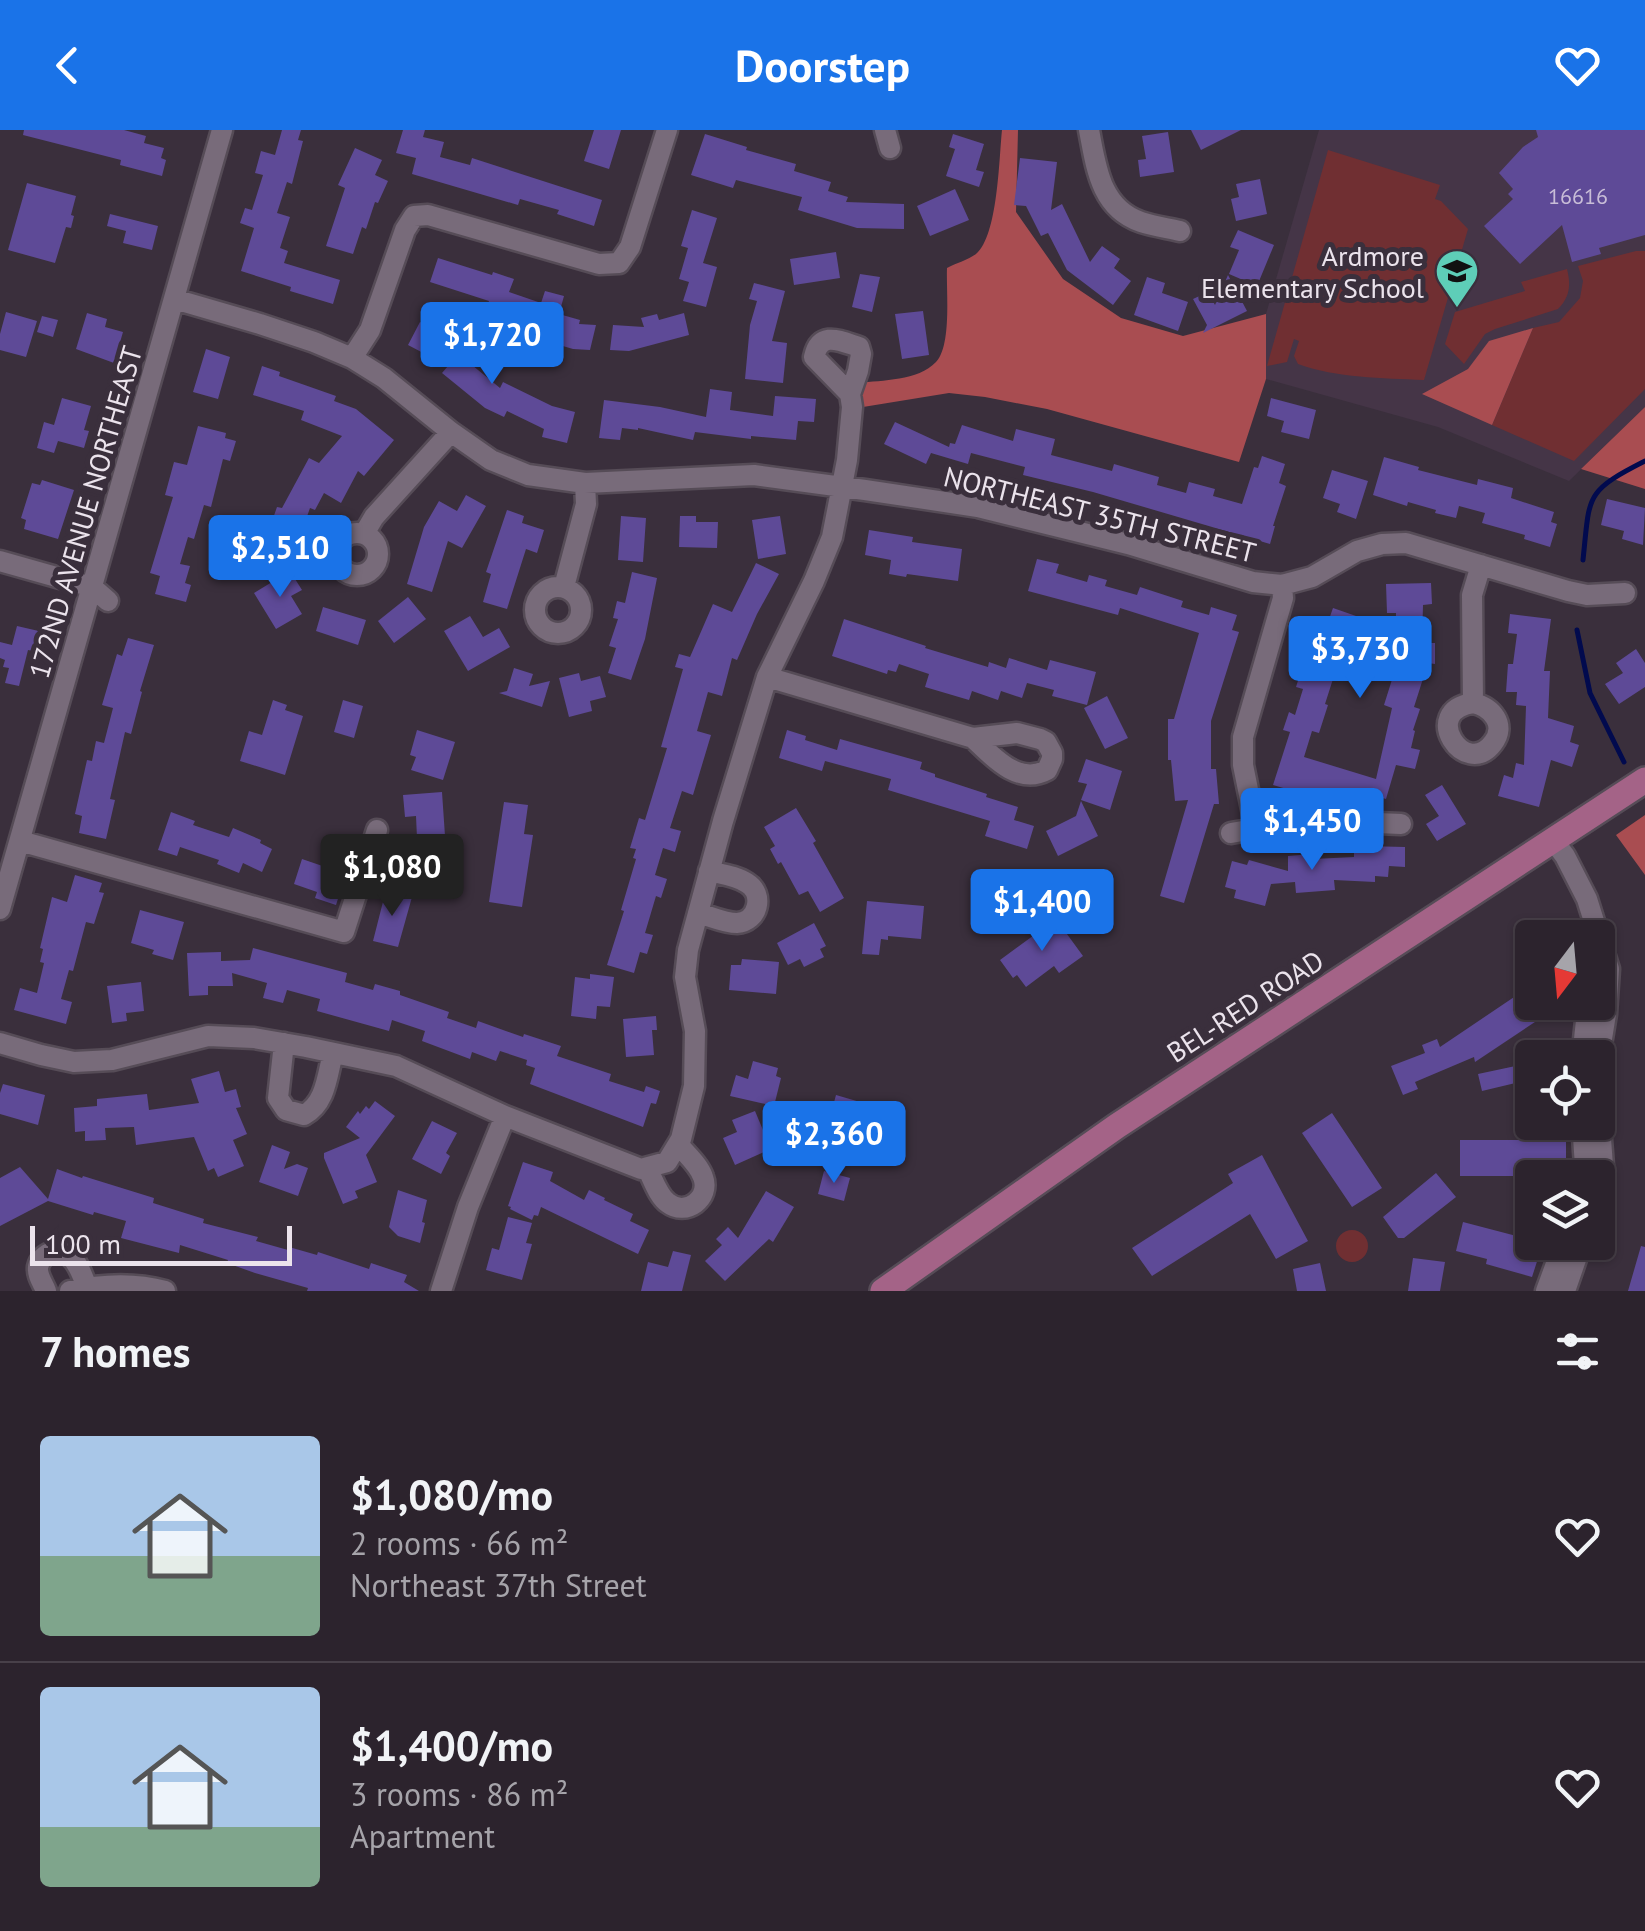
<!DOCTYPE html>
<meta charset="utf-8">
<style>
:root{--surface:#2c232d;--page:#342b35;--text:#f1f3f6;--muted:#a6a4aa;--line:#484049;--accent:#1a73e8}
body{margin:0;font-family:"PT Sans",sans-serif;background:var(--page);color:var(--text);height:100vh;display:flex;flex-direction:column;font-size:38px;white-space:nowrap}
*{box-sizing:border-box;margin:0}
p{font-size:32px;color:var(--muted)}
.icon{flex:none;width:55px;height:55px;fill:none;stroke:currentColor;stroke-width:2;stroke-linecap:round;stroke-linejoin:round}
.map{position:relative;height:1161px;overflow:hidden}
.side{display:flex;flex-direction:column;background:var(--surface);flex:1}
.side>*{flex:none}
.needle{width:65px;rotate:196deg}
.controls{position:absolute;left:1515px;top:790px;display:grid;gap:20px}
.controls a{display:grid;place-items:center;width:100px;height:100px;border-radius:10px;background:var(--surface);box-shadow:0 2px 8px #0004,0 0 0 2px var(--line);font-size:50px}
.scale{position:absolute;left:30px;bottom:25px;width:262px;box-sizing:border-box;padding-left:10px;border:5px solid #ebe3ec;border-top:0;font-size:28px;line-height:35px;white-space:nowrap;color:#ebe3ec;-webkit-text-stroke:8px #3a2f3c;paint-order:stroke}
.price{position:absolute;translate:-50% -85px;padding:0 22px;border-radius:10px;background:var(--accent);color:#fff;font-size:32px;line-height:65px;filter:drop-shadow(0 2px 5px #0008)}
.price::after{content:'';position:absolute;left:50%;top:60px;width:30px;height:22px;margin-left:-15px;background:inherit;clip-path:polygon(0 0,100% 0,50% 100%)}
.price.on{background:#222;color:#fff}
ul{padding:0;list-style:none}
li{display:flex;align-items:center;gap:30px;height:250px;padding:0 40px}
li+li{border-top:2px solid var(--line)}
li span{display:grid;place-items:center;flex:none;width:280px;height:200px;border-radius:10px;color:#555}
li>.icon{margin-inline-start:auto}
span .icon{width:120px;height:120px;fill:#fffc;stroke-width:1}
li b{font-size:42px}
h2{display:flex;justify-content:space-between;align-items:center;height:120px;padding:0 40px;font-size:42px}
header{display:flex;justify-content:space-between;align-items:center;height:130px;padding:0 40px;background:var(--accent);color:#fff;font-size:45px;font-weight:600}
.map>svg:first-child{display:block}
</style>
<header><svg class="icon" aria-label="back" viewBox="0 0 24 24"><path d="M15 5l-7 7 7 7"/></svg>Doorstep<svg class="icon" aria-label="heart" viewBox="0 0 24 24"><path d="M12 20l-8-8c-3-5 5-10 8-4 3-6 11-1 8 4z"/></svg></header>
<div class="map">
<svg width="1645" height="1161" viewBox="0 0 1645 1161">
<rect width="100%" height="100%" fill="#3a2f3c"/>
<path fill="#453547" d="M1319 0H1645V277L1569 351 1438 297 1266 249V184Z"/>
<path fill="#702f32" d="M1328 20 1440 55 1435 69 1441 71 1468 99 1424 250C1382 248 1337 248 1298 234L1294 226 1299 211 1294 209 1287 232 1267 236Z
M1636 121H1645V259L1574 331 1492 295 1533 198 1559 192 1580 168 1583 151 1578 136Z
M1567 139C1571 155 1570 167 1558 179L1495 199 1485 204 1464 234 1445 214 1455 182 1525 161 1521 152Z
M1336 1116a16 16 0 1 1 32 0a16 16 0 1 1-32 0Z"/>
<path fill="#a94d51" d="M1002 0H1018L1016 82 1063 149 1121 188 1183 206 1266 184V249L1239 332 1047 279 985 267 949 263 863 277 859 253C882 250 918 251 936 232 952 215 946 161 947 138 956 133 968 130 976 124 998 106 999 28 1002 0Z
M1533 198 1492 295 1422 264 1468 239 1489 211Z
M1645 277V359L1581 339Z
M1645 685V745L1616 705Z"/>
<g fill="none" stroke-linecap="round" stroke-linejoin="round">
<path stroke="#010a4e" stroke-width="5" d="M1583 430C1590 365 1584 362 1645 331
M1577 500 1590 563 1624 632"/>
</g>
<path fill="#5e4a97" d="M24 0H124L146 6 144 13 164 18 161 28 166 30 162 46 120 35 121 30 23 5Z
M282 0H301L298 10 303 11 292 54 287 52 277 83 290 87 280 118 288 121 284 133 340 150 333 174 290 161 291 157 241 141 254 98 240 93 245 78 252 80 263 45 255 43 261 21 275 25Z
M403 0H425L423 7 444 12 440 27 470 35 472 28 602 70 594 96 557 84 559 80 520 69 518 75 412 44 416 28 396 23Z
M594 0H621L609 39 584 31Z
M1191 0H1241L1201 20Z
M1536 0H1645V105L1599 118 1601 124 1572 132 1562 95 1520 134 1484 96 1513 69 1508 64 1513 59 1499 43 1523 17 1538 7Z
M1168 2 1174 42 1140 47 1138 30 1146 29 1142 6Z
M705 4 747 17 746 20 796 34 794 41 831 52 828 61 848 67 846 72 904 74V99L857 98 798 80 802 67 736 50 733 58 691 45Z
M953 4 984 14 976 40 984 42 979 57 946 46 955 19 949 17Z
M355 18 382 30 375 45 388 51 378 73 375 72 366 99 362 97 353 124 326 116 345 58 338 55Z
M1020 28 1057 32 1051 80 1062 74 1090 132 1102 116 1120 129 1114 138 1131 151 1113 175 1067 140 1048 103 1041 106 1026 76 1014 75Z
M1260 49 1267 84 1236 91 1231 69 1239 67 1236 54Z
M27 53 76 66 71 85 74 86 71 98 66 97 55 133 8 120Z
M955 59 969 90 930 106 917 76Z
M692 80 717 88 703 133 717 137 706 177 683 171 689 152 679 149 688 118 681 116Z
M110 84 158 96 152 120 123 113 126 101 107 96Z
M1238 100 1274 115 1257 156 1229 144 1239 120 1230 117Z
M836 122 840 148 794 155 790 129Z
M438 128 492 145 493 142 514 149 509 162 541 173 545 161 564 166 559 184 580 190 579 194 596 195 590 220 573 219 532 207 535 195 486 179 489 171 430 152Z
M860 144 880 147 872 182 852 177Z
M1228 145 1247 181 1203 203 1207 195 1193 169 1208 162 1215 175Z
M1147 147 1165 153 1162 163 1188 172 1178 201 1134 185Z
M754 153 785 161 772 211 787 213 783 253 745 249 750 195 757 171 749 169Z
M923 181 929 225 902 229 895 184Z
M6 182 37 191 26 227 0 220V204Z
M87 183 107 189 105 197 123 202 114 233 76 219Z
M684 183 689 205 629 221 610 220 613 195 644 197 641 188 657 184 659 190Z
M42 186 58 190 53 207 37 202Z
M420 192 454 209 450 217 500 258 503 252 552 276 575 282 567 313 542 307 544 299 507 281 504 287 485 278 442 243 448 236 408 215Z
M206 219 230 227 218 269 193 262Z
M262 236 280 242 279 246 336 266 334 271 356 279 394 310 364 346 358 341 341 373 324 363 315 380 310 378 298 412 305 414 300 430 263 417 277 377 282 378 309 328 319 333 342 306 301 290 304 281 253 265Z
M710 259 732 262 730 280 773 286 775 266 816 269 814 292 798 291 796 310 751 306V309L695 302 693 310 638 298V300L622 298 620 310 599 308 604 270 660 277 706 287Z
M62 268 91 276 84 300 89 301 84 318 58 311 54 323 37 318 44 292 54 295Z
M1271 268 1316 280 1309 309 1281 302 1284 291 1267 286Z
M895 292 949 317 950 313 955 314 962 295 1013 311 1016 299 1055 309 1051 325 1112 341 1114 334 1159 347 1157 355 1186 363 1189 352 1215 359 1213 366 1242 374 1254 337 1258 338 1262 326 1285 334 1279 353 1286 356 1273 396H1275L1270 414 1093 362 1023 345 1025 337 971 323 968 334 931 323 926 334 884 314Z
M198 296 226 303 225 308 236 311 230 331 223 329 211 377 204 375 194 409 188 407 180 434 190 436 185 453 191 455 186 472 155 464 160 446 150 443 173 367 165 365 174 332 187 335Z
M1384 327 1419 337 1418 340 1477 355 1478 349 1513 358 1511 368 1554 382 1551 392 1557 394 1550 417 1524 409 1525 405 1482 393 1485 383 1459 376 1456 388 1435 383 1436 380 1408 372 1407 376 1373 365Z
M1332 340 1368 351 1356 389 1337 382 1340 374 1323 368Z
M42 350 74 360 58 409 24 399 26 390 21 388 32 353 40 355Z
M466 365 486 376 462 418 448 411 432 462 407 454 424 397 439 371 457 381Z
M1607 369 1645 378 1643 415 1622 409 1624 401 1601 395Z
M507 380 524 386 522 393 544 400 537 423 526 419 507 479 483 472 491 444 486 442Z
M621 386 646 388 643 432 618 430Z
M680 386H696V392H718L717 418 679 417Z
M780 386 786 424 758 429 752 390Z
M869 400 913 407 912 412 962 419 958 451 907 444 906 447 889 444 891 430 865 425Z
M1037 429 1059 434 1056 443 1087 452 1089 445 1107 450 1105 456 1137 465 1140 457 1183 471 1181 477 1209 485 1211 477 1237 485 1232 500 1239 502 1211 591V639H1216L1219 674H1214L1184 773 1160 766 1188 670 1175 671 1171 630H1168V589H1174L1199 503 1120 478 1118 485 1028 461Z
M756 433 779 444 757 484 737 530 732 528 722 566 708 562 697 601 711 605 693 665 682 661 670 698 681 701 675 722 663 718 655 745 667 749 661 768 656 766 645 803 653 805 647 824 640 822 634 843 607 835 624 781 621 780 636 729 633 728 636 719 630 718 639 688 645 690 667 618 661 617 683 539 675 537 679 524 690 527 713 474 732 482Z
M290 441 302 460 291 466 302 484 276 499 254 463Z
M632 442 657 448 645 509 631 550 608 543 616 518 609 516 618 489 613 488 617 471 625 473Z
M1431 453 1432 474 1423 475 1422 513H1435V534L1428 533 1414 577 1420 579 1413 600 1415 601 1411 618 1420 620 1415 639 1396 635 1386 669 1372 665 1369 674 1317 659 1314 667 1273 655 1290 602 1283 600 1289 582 1295 585 1303 559 1296 557 1302 538 1310 541 1319 513 1311 510 1317 492 1327 495 1333 478 1356 486 1336 550 1333 549 1325 574 1328 575 1319 603 1312 601 1304 627 1376 649 1392 578 1384 575 1395 540 1396 483H1387L1386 454Z
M408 467 426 489 394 513 378 491Z
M323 477 366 490 358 515 316 501Z
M1510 484 1551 489 1544 541H1550L1548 588 1574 596 1570 612 1579 615 1572 637 1551 630 1539 677 1498 666 1504 645 1513 648 1516 633 1524 635 1526 576 1516 575 1517 562H1506L1508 534H1513L1517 504 1508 503Z
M470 486 483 507 499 498 510 517 468 541 444 501Z
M844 489 926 516 925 518 988 537 989 532 1006 538 1009 528 1047 540 1050 530 1096 542 1087 575 1052 566 1054 560 1027 553 1022 568 1001 561 998 570 972 561 969 570 925 557 929 544 899 534 896 542 888 540 887 544 832 526Z
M17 496 43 502 38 522 28 520 19 556 5 553 9 538 3 537 5 530 0 528V512L12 515Z
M128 508 154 515 140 561 142 562 131 604 125 602 110 669 115 670 106 709 79 703 82 686 75 684 87 630 92 631 96 611 104 613 113 578 102 575 117 524 122 526Z
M1636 519 1645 533V557L1619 574 1605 554 1623 543 1616 533Z
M514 538 533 544 529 556 550 551 542 577 499 563 507 561Z
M579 543 581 551 600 546 606 567 590 571 592 581 569 587 559 548Z
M1107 566 1128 608 1105 619 1084 578Z
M273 570 287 575 285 580 303 586 285 645 240 631 249 601 262 605Z
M343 570 363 576 354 608 334 602Z
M417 600 455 612 443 650 411 640 416 627 410 625Z
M787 600 806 606 805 610 837 620 840 609 922 632 920 639 935 644V647L987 664 986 667 1018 677 1014 690 1034 696 1027 719 985 706 990 691 888 660 891 649 825 631 822 641 779 628Z
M1086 629 1122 641 1110 680 1081 670 1087 654 1078 652Z
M1442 655 1466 694 1437 711 1426 694 1439 686 1425 665Z
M442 662 445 706 417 708 416 686 405 687 403 665Z
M1081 671 1098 706 1058 726 1046 701 1076 686Z
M504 672 528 675 524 704 533 705 522 777 489 772Z
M796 678 816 711 813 713 844 768 820 782 808 761 799 765 781 732 778 734 770 719 775 716 764 697Z
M171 682 195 691 193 695 229 707 233 698 261 710 260 713 272 719 262 742 243 733 239 743 217 734 219 730 180 717 177 726 158 720Z
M1364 716 1405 717V737L1389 736 1388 747 1375 746V752L1334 750 1335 760 1296 763 1295 752 1271 754 1265 776 1234 768 1236 760 1225 757 1232 731 1247 735 1249 730 1288 741V726L1312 724 1313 729 1354 727V722H1364Z
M302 729 346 744 336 775 315 768 317 762 294 754Z
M75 745 102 753 99 762 104 763 94 794 86 792 73 841 69 840 61 869 72 872 66 894 14 880 20 858 37 863 44 833 40 832 43 819 40 818 52 767 67 772Z
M386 760 412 767 398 817 373 811Z
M867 771 924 776 921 809 888 806V810L881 809 879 825 862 824Z
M140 780 184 792 173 830 152 824 154 820 131 813Z
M1056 789 1083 826 1059 843 1054 836 1026 857 1017 845 1013 848 1000 830Z
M814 793 826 816 820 819 824 827 804 837 800 829 788 835 777 813Z
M253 818 347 843 345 852 373 860 375 854 400 861V865L449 882 447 888 476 898 478 891 523 907 524 904 561 916 557 926 611 944 609 951 644 962 646 956 660 961 656 974 651 973 643 997 530 954 535 938 526 935 527 930 500 921 496 931 472 922 470 929 422 911 425 901 392 890 389 901 317 881 320 869 287 860 283 873 263 868 267 853 232 843 233 856H208V865L189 866 187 823 221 822V831L250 830Z
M742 829 779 832 776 864 729 860 731 835H741Z
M590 844 614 847 610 877 597 876 596 889 571 886 575 847 590 849Z
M141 852 144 881 126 883 127 891 112 893 107 856Z
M1526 859 1532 872H1535L1544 886 1475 932 1474 927 1415 952 1418 959 1403 965 1391 936 1425 923 1422 915 1437 909 1440 917Z
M656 886 657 900H652L654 925 626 927 623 889Z
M753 931 778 938 776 946 781 948 774 976 730 966 736 945 748 949Z
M1525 934 1528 950 1482 961 1478 944Z
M219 941 225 962 236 959 241 977 236 978 247 1004 233 1010 244 1036 218 1047 214 1038 208 1041 194 1007 136 1015 134 997 105 998 106 1010 85 1011V1001L75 1002 74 978 97 976V969L147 964 149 980 199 973 191 949Z
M3 954 45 965 38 995 0 984V963Z
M836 965 860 972 853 996 838 992 830 1022 802 1014 814 971 833 976Z
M375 971 395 986 366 1025 377 1052 355 1061 358 1068 343 1074 324 1028V1023L360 1008 346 997 358 981 360 984 366 976 369 979Z
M755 981 771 1019 735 1035 723 1008 737 1002 732 990Z
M1332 983 1382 1058 1352 1077 1302 1003Z
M432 991 457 1003 446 1023 450 1026 441 1044 412 1029Z
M1460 1010H1566V1046H1460Z
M272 1015 290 1022 284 1039 297 1034 308 1038 298 1066 259 1052Z
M1262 1025 1308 1111 1276 1129 1250 1084 1152 1146 1132 1118 1233 1053 1228 1044Z
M523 1032 553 1042 550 1051 584 1070 589 1060 605 1068 604 1070 633 1084 630 1091 649 1100 638 1124 541 1077 538 1086 534 1085 532 1090 510 1079 511 1077 508 1076Z
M20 1037 48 1069 57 1039 82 1048 83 1046 154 1068 153 1073 204 1089 203 1093 258 1107 256 1111 288 1120 289 1117 317 1125 318 1122 369 1139 371 1133 407 1145 404 1152 419 1161H307L308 1158 255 1143 227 1133 228 1130 180 1115 179 1123 121 1108 126 1091 94 1082 93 1085 48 1071 0 1096V1048Z
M824 1041 850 1048 844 1071 818 1064Z
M1436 1043 1456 1067 1404 1108H1398L1383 1087Z
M398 1060 427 1070 422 1092 425 1093 420 1113 398 1106 389 1097Z
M766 1061 794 1077 773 1112 769 1109 725 1151 705 1131 722 1115 716 1109 728 1097 738 1108Z
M508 1087 532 1093 526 1113 532 1114 522 1150 486 1140 492 1118 499 1120Z
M1463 1092 1532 1110V1112L1543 1113 1532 1147 1486 1134 1487 1129 1456 1121Z
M1641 1116 1645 1117V1161H1628Z
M673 1121 691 1125 682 1161H641L648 1132 668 1137Z
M1413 1128 1445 1132 1440 1161H1408Z
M1320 1133 1326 1161H1297L1293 1139Z"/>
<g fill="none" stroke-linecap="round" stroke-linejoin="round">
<g stroke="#564c57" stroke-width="25">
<path id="minor" d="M885 0 890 18
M1089 0C1096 36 1100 78 1141 92 1153 96 1167 98 1180 101
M619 133 630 117 667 0
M174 169 260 194 314 212 352 228 384 248 451 302 491 330 528 345 585 353 754 345 865 360 978 377 1128 414 1253 452 1282 455 1312 447 1357 421 1382 414 1406 413 1568 461 1587 465 1625 463
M352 228 370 200 405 100 414 86 428 85 599 134 619 133
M336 424a21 21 0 1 1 42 0a21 21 0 1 1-42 0Z
M364 404 374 387 451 302
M0 431 92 457 108 471
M535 480a23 23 0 1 1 46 0a23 23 0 1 1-46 0Z
M564 457 586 374 585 353
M767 547 973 608 1017 603 1040 609 1046 612 1052 623V629L1047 640C1018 656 992 626 973 608
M1473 573C1492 577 1507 595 1493 613 1465 650 1419 581 1473 573L1472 465 1481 435
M1256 699 1243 635V607L1283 468 1282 455
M1231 703 1306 690 1401 694
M1553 710 1565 726 1587 769 1609 839 1606 884 1598 933
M20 711 344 802 377 700
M0 779 222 0
M698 783C710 786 724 793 737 793 758 792 765 764 747 753 737 746 721 744 709 741
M0 913 41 925 74 932 112 930 208 906 254 908 306 917 396 936 505 986 641 1039 667 1032 681 1009 694 956 695 901 685 847 688 820 723 691 767 547 814 451 832 407 847 330 852 277 850 264 858 241 861 224 859 217C840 211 820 200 814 227L850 264
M284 913 278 968 286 980 304 985C326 973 327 946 333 923
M1582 928 1588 872
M1598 969 1603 1036 1598 1066
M1582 992 1585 1036 1584 1048
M647 1038C653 1049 658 1066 668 1073 686 1087 711 1068 703 1047 699 1035 686 1024 678 1014
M46 1161C43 1153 37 1146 38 1137 41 1122 61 1116 71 1127 79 1134 83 1148 87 1157
M70 1161C102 1154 133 1152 165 1161
M441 1161 468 1077 505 986
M1546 1161 1564 1112
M1565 1161 1582 1112"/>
</g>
<g stroke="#564c57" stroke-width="30">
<path id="major" d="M883 1161 1117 996 1645 650"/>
</g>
<use href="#minor" stroke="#786b7a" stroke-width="20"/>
<use href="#major" stroke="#a46387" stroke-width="25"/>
</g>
<defs>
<g id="school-pin" transform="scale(2.25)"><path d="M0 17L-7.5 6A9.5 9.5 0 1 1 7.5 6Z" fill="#5eceb8" stroke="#3a2f3c"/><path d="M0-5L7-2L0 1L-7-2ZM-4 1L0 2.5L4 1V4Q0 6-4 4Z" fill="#111"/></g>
</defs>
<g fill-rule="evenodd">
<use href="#school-pin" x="1457" y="141"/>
</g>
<g text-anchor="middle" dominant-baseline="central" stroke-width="10" stroke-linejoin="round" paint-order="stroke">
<g font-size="22" fill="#c8bdd7">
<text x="1578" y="66">16616</text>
</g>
<g font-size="28" fill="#ebe3ec" stroke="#3a2f3c" text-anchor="end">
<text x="1424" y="125">Ardmore<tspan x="1424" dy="32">Elementary School</tspan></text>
</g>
<g font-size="28" fill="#ebe3ec" stroke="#3a2f3c">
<text transform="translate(85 382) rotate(-74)">172ND AVENUE NORTHEAST</text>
<text transform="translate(1100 384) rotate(14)">NORTHEAST 35TH STREET</text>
<text transform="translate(1245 876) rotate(-33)">BEL-RED ROAD</text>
</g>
</g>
</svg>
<div class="controls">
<a><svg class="needle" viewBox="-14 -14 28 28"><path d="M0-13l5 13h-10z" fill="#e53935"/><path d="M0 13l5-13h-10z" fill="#a6a4aa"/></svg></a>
<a><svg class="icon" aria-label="locate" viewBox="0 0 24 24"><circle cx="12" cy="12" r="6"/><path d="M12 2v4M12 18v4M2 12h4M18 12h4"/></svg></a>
<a><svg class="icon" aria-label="layers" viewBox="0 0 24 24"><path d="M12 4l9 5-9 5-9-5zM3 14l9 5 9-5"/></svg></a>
</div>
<div class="scale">100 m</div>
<b class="price" style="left:492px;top:257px">$1,720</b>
<b class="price" style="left:280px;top:470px">$2,510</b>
<b class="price" style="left:1360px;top:571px">$3,730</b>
<b class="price" style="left:1312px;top:743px">$1,450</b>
<b class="price on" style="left:392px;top:789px">$1,080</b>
<b class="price" style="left:1042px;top:824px">$1,400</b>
<b class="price" style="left:834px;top:1056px">$2,360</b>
</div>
<section class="side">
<h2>7 homes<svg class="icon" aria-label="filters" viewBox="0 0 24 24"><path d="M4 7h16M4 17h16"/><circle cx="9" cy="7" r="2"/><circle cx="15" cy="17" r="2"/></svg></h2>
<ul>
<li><span style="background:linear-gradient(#a9c7e8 60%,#7fa58c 0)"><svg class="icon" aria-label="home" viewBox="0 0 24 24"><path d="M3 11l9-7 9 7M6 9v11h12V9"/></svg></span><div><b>$1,080/mo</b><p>2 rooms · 66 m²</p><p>Northeast 37th Street</p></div><svg class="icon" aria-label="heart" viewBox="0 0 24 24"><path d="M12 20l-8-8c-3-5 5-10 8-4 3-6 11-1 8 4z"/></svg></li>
<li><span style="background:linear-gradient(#a9c7e8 70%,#7fa58c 0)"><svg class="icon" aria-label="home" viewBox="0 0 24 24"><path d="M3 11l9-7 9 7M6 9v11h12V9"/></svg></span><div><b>$1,400/mo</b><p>3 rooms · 86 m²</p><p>Apartment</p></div><svg class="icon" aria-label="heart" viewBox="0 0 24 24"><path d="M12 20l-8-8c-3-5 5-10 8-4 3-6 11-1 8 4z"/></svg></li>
</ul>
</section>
